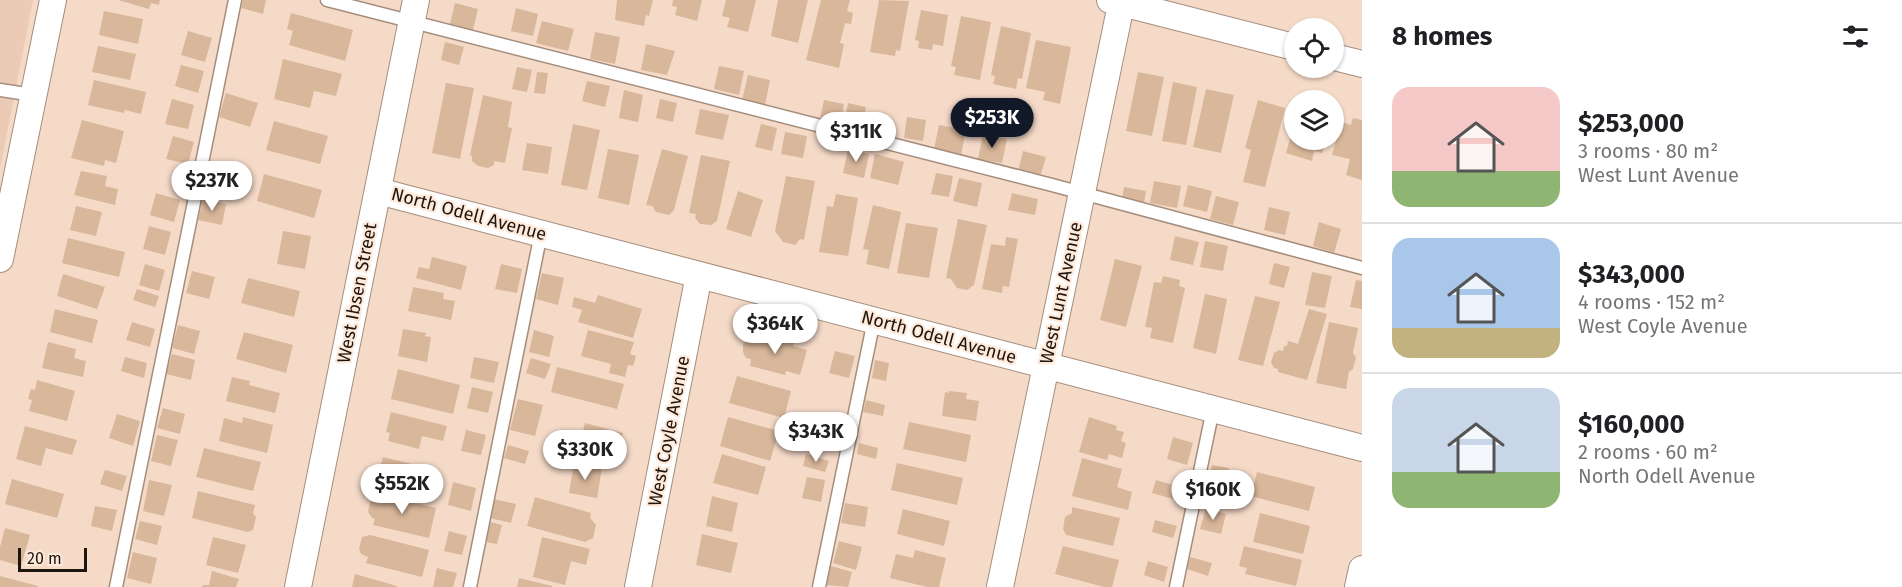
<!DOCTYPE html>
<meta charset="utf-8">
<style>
:root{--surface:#fff;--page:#f6f6f6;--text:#202124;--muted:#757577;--line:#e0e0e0;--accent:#111827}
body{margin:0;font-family:"Fira Sans",sans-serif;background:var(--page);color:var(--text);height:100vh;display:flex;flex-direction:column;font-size:22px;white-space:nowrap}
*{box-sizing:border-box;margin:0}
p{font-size:20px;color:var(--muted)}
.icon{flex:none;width:33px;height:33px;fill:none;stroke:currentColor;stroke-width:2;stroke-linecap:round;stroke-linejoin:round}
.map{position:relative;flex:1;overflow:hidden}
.side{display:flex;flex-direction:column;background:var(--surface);width:540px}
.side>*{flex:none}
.fabs{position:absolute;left:1284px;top:18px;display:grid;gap:12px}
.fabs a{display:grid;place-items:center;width:60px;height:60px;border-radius:50%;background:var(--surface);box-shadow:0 2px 4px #0004;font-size:30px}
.scale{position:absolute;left:18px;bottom:15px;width:69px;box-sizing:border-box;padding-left:6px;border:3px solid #1e150e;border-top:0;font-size:16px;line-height:21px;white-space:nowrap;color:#1e150e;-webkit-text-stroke:4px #fee9da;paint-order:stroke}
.price{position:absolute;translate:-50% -51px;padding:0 14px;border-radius:21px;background:#fff;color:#222;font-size:20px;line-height:39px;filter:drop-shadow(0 2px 3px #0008)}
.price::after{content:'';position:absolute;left:50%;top:36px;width:18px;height:14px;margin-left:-9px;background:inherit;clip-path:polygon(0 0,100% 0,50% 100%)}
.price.selected{background:var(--accent);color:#fff}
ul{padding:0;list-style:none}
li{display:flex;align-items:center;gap:18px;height:150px;padding:0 30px}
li+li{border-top:2px solid var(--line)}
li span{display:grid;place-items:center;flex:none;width:168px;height:120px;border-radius:18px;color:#555}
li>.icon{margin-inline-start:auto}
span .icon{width:72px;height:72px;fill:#fffc;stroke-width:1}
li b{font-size:26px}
h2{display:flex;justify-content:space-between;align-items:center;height:72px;padding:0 30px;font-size:26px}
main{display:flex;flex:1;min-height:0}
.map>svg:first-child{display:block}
</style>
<main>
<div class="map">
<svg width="1362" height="587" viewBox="0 0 1362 587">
<rect width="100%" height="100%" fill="#f5dac8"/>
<path fill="#eccbb6" d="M0 0H33L0 169Z"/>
<path fill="#d9b79b" d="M118 0H160L159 5 151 3 149 9Z
M243 0H266L263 14 241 8Z
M617 0H653L649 16 646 15 644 26 615 20Z
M673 0H702L697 21 675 15 677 7 672 6Z
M726 0H756L748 32 727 27 730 18 722 16Z
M778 0H808L798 43 771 36Z
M821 0H850L847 11 853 13 851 24 845 23 840 43 844 44 839 68 806 60Z
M879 0 909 1 900 51 896 50 895 56 870 52Z
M455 3 478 9 473 30 450 24Z
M516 8 538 14 533 36 511 31Z
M921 10 948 15 943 46 933 44 932 50 918 48 919 41 915 40Z
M104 11 143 19 138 44 99 35Z
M291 13 353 30 345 61 289 45 293 31 287 29Z
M961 16 991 22 980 80 954 75 956 67 951 66Z
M542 21 574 29 568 51 536 43Z
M1001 26 1031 33 1022 79 1018 78 1016 89 993 84 995 76 991 75Z
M188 31 212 38 205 62 181 55Z
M595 32 620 37 615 64 590 59Z
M1036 40 1071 47 1060 104 1043 100 1045 92 1026 88Z
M445 42 464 47 459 65 441 60Z
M646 44 675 51 667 75 641 70Z
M98 46 136 54 130 80 92 72Z
M283 59 342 74 336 96 314 91 310 108 274 99Z
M181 65 204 71 198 93 175 86Z
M719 66 744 71 739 95 714 89Z
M517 67 532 70 527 92 512 89Z
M537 72 548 73 545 94 534 93Z
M1138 72 1164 77 1152 136 1126 131Z
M748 75 770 80 765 105 742 100Z
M94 80 146 92 141 114 125 110 124 113 88 105Z
M587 81 610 86 605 107 582 101Z
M1173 82 1197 87 1186 145 1162 141Z
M446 83 474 88 460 159 432 153Z
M1206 89 1234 95 1221 153 1193 147Z
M624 90 643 95 638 122 619 118Z
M226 93 258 103 250 127 219 117Z
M483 95 512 102 508 127 512 128 505 163 494 161V165L488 168 478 166 472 161V156L470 155Z
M172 99 194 105 188 129 165 124Z
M660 99 677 103 673 122 656 118Z
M824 100 844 104 840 124 820 119Z
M1258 100 1285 108 1265 187 1243 182 1251 150 1245 148Z
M848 103 866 107 862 130 844 126Z
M700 109 729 115 723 140 695 134Z
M907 117 926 120 923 141 904 138Z
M1353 118 1362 120V180L1346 175 1350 159 1332 155 1341 122 1351 125Z
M82 120 124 131 116 163 105 160 104 166 71 158Z
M274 121 328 136 320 164 266 150Z
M573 124 600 130 587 190 561 185Z
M761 124 777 128 772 151 755 147Z
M1294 124V140H1326L1322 153 1314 151 1312 161 1286 153Z
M939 125 966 130 961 155 934 149Z
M785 132 807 136 803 158 781 154Z
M983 134 1007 139 1002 163 978 159Z
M173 136 194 142 188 164 166 159Z
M527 143 552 147 548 174 522 170Z
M608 149 639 155 629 205 598 198Z
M662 149 688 156 674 210 669 215 656 212 652 206 646 205Z
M848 149 869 154 864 178 843 173Z
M1023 151 1046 157 1040 177 1018 171Z
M875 154 904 162 898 185 870 178Z
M701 155 730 161 717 221 711 225 700 224 695 218 696 214 689 213Z
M81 171 107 176 105 186 118 189 115 205 74 195Z
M936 173 953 176 949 197 931 194Z
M264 174 322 190 314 218 257 201Z
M786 176 815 181 804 240 800 239 795 245 783 242 775 231Z
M959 178 982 183 977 207 953 201Z
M1154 181 1181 186 1177 208 1150 203Z
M1188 185 1212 191 1207 212 1183 206Z
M1124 187 1146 191 1144 203 1122 199Z
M738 191 763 200 751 237 726 229Z
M156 193 180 200 174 222 150 215Z
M1012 193 1038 199 1035 215 1008 210Z
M836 194 858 198 848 256 819 252 827 206 833 207Z
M1216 196 1239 202 1233 225 1210 219Z
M203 199 226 204 222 225 198 220Z
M873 205 901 212 889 269 866 264 869 250 863 249Z
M76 206 102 212 96 236 70 230Z
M1269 207 1290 212 1285 235 1264 230Z
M958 219 987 225 974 285 967 290 957 288 951 279 946 278Z
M1319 222 1341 229 1334 253 1313 246Z
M906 223 938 228 929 278 897 273Z
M149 226 171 232 165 255 143 249Z
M283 231 311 236 305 269 277 264Z
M1175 236 1199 242 1193 265 1170 260Z
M1006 237 1018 239 1009 287 1003 286 1002 293 982 289 991 244 1005 246Z
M68 238 125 252 119 277 62 263Z
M1205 241 1228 246 1223 271 1200 267Z
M432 257 467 266 461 290 416 278 419 267 429 269Z
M1115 259 1142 266 1126 327 1100 320Z
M1274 263 1290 267 1284 288 1269 284Z
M145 264 165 270 159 291 139 285Z
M501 264 522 269 517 293 495 289Z
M192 271 215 277 209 299 186 293Z
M1312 272 1332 276 1325 308 1305 305Z
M542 273 564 278 558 305 536 299Z
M63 274 105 287 97 309 57 296Z
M1163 276 1180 280 1179 286 1185 288 1173 343 1150 338 1152 328 1145 327 1154 282 1161 283Z
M248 278 300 291 294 317 241 303Z
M1356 280 1362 281V309L1350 307Z
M413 287 444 293 443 299 455 301 451 320 408 311Z
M137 289 159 296 155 307 133 300Z
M1205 294 1227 299 1216 354 1193 348Z
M598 295 642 309 633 338 578 322 582 310 572 307 574 297 595 303Z
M1255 296 1280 302 1263 366 1238 360Z
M55 309 98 320 92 343 50 332Z
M1309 309 1327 314 1307 380 1278 372V369L1274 368 1271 362 1274 353 1279 350 1283 351 1284 346H1287L1288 341 1298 344Z
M132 322 155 329 150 347 126 340Z
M1329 322 1358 328 1353 353 1356 358 1353 369 1349 372 1346 389 1316 383Z
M178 325 200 331 194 354 172 348Z
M403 329 426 333 425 336 431 337 427 362 398 356Z
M534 330 554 336 549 357 529 352Z
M588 330 634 342 630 354 636 356 633 366 628 365 625 377 609 373 611 364 581 356Z
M244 332 293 345 286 373 236 359Z
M758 334 794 343 793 346 807 350 800 375 786 371 785 375 750 366 751 359 746 358 743 352V344L750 339 757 341Z
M48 342 76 349 74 358 86 361 83 377 42 368Z
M835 351 855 356 849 378 829 373Z
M172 354 195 360 191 380 166 374Z
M125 357 147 363 144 378 121 371Z
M474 357 499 362 494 383 470 378Z
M531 358 551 364 545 379 526 373Z
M875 360 889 363 886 381 872 378Z
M557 367 624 384 617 409 551 392Z
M398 369 460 385 453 414 391 399Z
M737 376 791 391 784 418 729 403Z
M232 377 250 381 249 385 280 393 275 413 226 401Z
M37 380 75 391 67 421 29 411 32 400 28 399 31 389 35 390Z
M472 387 493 392 488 413 467 408Z
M949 391 967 393 966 399 979 401 976 421 942 416 945 392 949 393Z
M518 399 543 405 535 436 510 430Z
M866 400 885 405 883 416 863 412Z
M163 408 185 414 180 434 157 428Z
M391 412 447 426 443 441 422 436 419 449 388 441 390 433 386 432Z
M117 414 140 421 133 446 109 438Z
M243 417 273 425 267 453 219 441 224 418 242 423Z
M728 417 779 431 770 461 720 446Z
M817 417 837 422 833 435 814 430Z
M1089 417 1117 426 1116 430 1124 432 1121 441 1126 443 1122 458 1109 454 1107 460 1079 452Z
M909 422 971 435 966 462 903 449Z
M585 423 623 433 617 454 610 452 608 458 560 445 563 430 582 435Z
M25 426 77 440 72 455 46 448 41 466 16 459Z
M466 430 486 435 481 455 461 451Z
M157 435 178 440 171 466 151 461Z
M1173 437 1193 443 1187 465 1167 459Z
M859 443 878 448 876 459 857 454Z
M508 445 529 451 525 464 504 458Z
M204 448 261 462 253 491 196 477Z
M722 454 766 467 758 495 713 483Z
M806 454 829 461 825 472 803 466Z
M383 457 428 468V471L436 473 432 489 422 486 421 493 376 482Z
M1082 458 1122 469 1117 487 1132 492 1128 510 1072 496Z
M574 463 602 468 597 498 569 493Z
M897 463 963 478 957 505 891 490Z
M1212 465 1229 468 1224 489 1208 486Z
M105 470 127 476 122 491 100 484Z
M1257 472 1315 487 1309 511 1251 496Z
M807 477 825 480 821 502 802 498Z
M12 479 64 494 57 518 5 504Z
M149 480 172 485 164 516 143 511Z
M1156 480 1177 486 1173 499 1152 493Z
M453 482 476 488 471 511 448 505Z
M198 491 255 505 253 513 256 517 253 530 248 532 192 518Z
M378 494 436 508 429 538 373 525 375 519 372 518 368 512 371 498Z
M712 496 738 503 732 532 706 526Z
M535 497 591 513 590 518 596 525 593 538 585 542 527 526Z
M494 499 516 504 511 523 490 518Z
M845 503 868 507 865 527 841 523Z
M95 506 117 510 112 531 91 526Z
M1072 507 1120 518 1113 546 1066 535 1063 529 1065 517 1072 513Z
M1206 508 1226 514 1221 534 1200 529Z
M903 509 950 521 944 546 897 534Z
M1260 513 1310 526 1303 554 1253 542Z
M1155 520 1177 526 1173 538 1152 532Z
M140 521 162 526 157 545 135 539Z
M490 522 502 525 497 544 486 542Z
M5 528 30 535 21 566 0 560V547Z
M449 531 467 536 462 555 444 551Z
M702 534 738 543 731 573 696 565Z
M370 535 429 550 422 577 366 563 368 557 361 554 359 549 362 537Z
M213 537 246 545 238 573 206 565Z
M542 537 590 549 586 565 571 561 565 585 533 577Z
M839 541 862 547 856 570 833 563Z
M1063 546 1119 560 1112 587H1104L1055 574Z
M1244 546 1302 560 1296 586 1245 574 1247 568 1239 566Z
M915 550 946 558 939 587H927L890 578 896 554 913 558Z
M133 552 157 558 151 584 127 578Z
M1190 557 1212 563 1208 576 1187 569Z
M1148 561 1168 567 1164 582 1144 575Z
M831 566 852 572 848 587 826 585Z
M437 568 457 573 453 587H433Z
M212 571 239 579 236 587H202L203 585H209Z
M355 574 397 586V587H352Z
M0 576 38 586V587H0Z
M519 578 552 586V587H517Z"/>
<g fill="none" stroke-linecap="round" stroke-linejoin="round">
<g stroke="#a58d7c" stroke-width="15">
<path id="service" d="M327 0 1052 185 1362 268
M0 90 33 95
M116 587 235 0
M470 587 541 233
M819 587 874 320
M1176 587 1213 409"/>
</g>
<g stroke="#a58d7c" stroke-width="28">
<path id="minor" d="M1110 0 1294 47
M1334 57 1362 64
M378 191 1362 448
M0 259 53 0
M298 587 416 0
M638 587 699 275
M1000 587 1122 0
M1358 587 1362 569"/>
</g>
<use href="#service" stroke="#fff" stroke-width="12"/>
<use href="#minor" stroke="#fff" stroke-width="26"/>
</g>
<g text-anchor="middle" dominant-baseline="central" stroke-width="4.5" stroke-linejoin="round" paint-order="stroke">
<g font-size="18" fill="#1e150e" stroke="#fee9da">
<text transform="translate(469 214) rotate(15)">North Odell Avenue</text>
<text transform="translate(357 293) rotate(-79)">West Ibsen Street</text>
<text transform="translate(1061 293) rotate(-78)">West Lunt Avenue</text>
<text transform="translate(939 337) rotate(15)">North Odell Avenue</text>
<text transform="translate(669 431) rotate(-79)">West Coyle Avenue</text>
</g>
</g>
</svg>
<div class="fabs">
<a><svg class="icon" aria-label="locate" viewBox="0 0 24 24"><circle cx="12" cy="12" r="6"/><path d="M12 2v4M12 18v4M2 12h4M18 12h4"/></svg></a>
<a><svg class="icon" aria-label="layers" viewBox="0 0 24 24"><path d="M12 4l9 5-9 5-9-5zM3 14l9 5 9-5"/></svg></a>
</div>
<div class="scale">20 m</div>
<b class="price selected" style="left:992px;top:149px">$253K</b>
<b class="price" style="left:856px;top:163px">$311K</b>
<b class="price" style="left:212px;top:212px">$237K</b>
<b class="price" style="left:775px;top:355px">$364K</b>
<b class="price" style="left:816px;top:463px">$343K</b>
<b class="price" style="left:585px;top:481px">$330K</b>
<b class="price" style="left:402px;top:515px">$552K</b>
<b class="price" style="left:1213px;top:521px">$160K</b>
</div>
<section class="side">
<h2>8 homes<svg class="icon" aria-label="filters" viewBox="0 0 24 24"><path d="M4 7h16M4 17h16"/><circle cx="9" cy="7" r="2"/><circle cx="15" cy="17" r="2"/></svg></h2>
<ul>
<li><span style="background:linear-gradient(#f6c9c9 70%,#8fb573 0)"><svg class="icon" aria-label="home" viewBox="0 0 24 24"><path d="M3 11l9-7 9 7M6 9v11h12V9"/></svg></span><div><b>$253,000</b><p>3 rooms · 80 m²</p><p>West Lunt Avenue</p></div></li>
<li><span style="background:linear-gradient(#a9c7e8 75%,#c2b280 0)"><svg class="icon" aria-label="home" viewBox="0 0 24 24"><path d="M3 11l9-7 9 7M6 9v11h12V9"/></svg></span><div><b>$343,000</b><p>4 rooms · 152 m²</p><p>West Coyle Avenue</p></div></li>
<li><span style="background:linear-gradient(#c9d6e8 70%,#8fb573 0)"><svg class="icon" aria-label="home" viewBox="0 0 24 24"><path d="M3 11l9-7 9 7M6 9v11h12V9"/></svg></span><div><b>$160,000</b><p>2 rooms · 60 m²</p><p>North Odell Avenue</p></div></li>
</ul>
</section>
</main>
